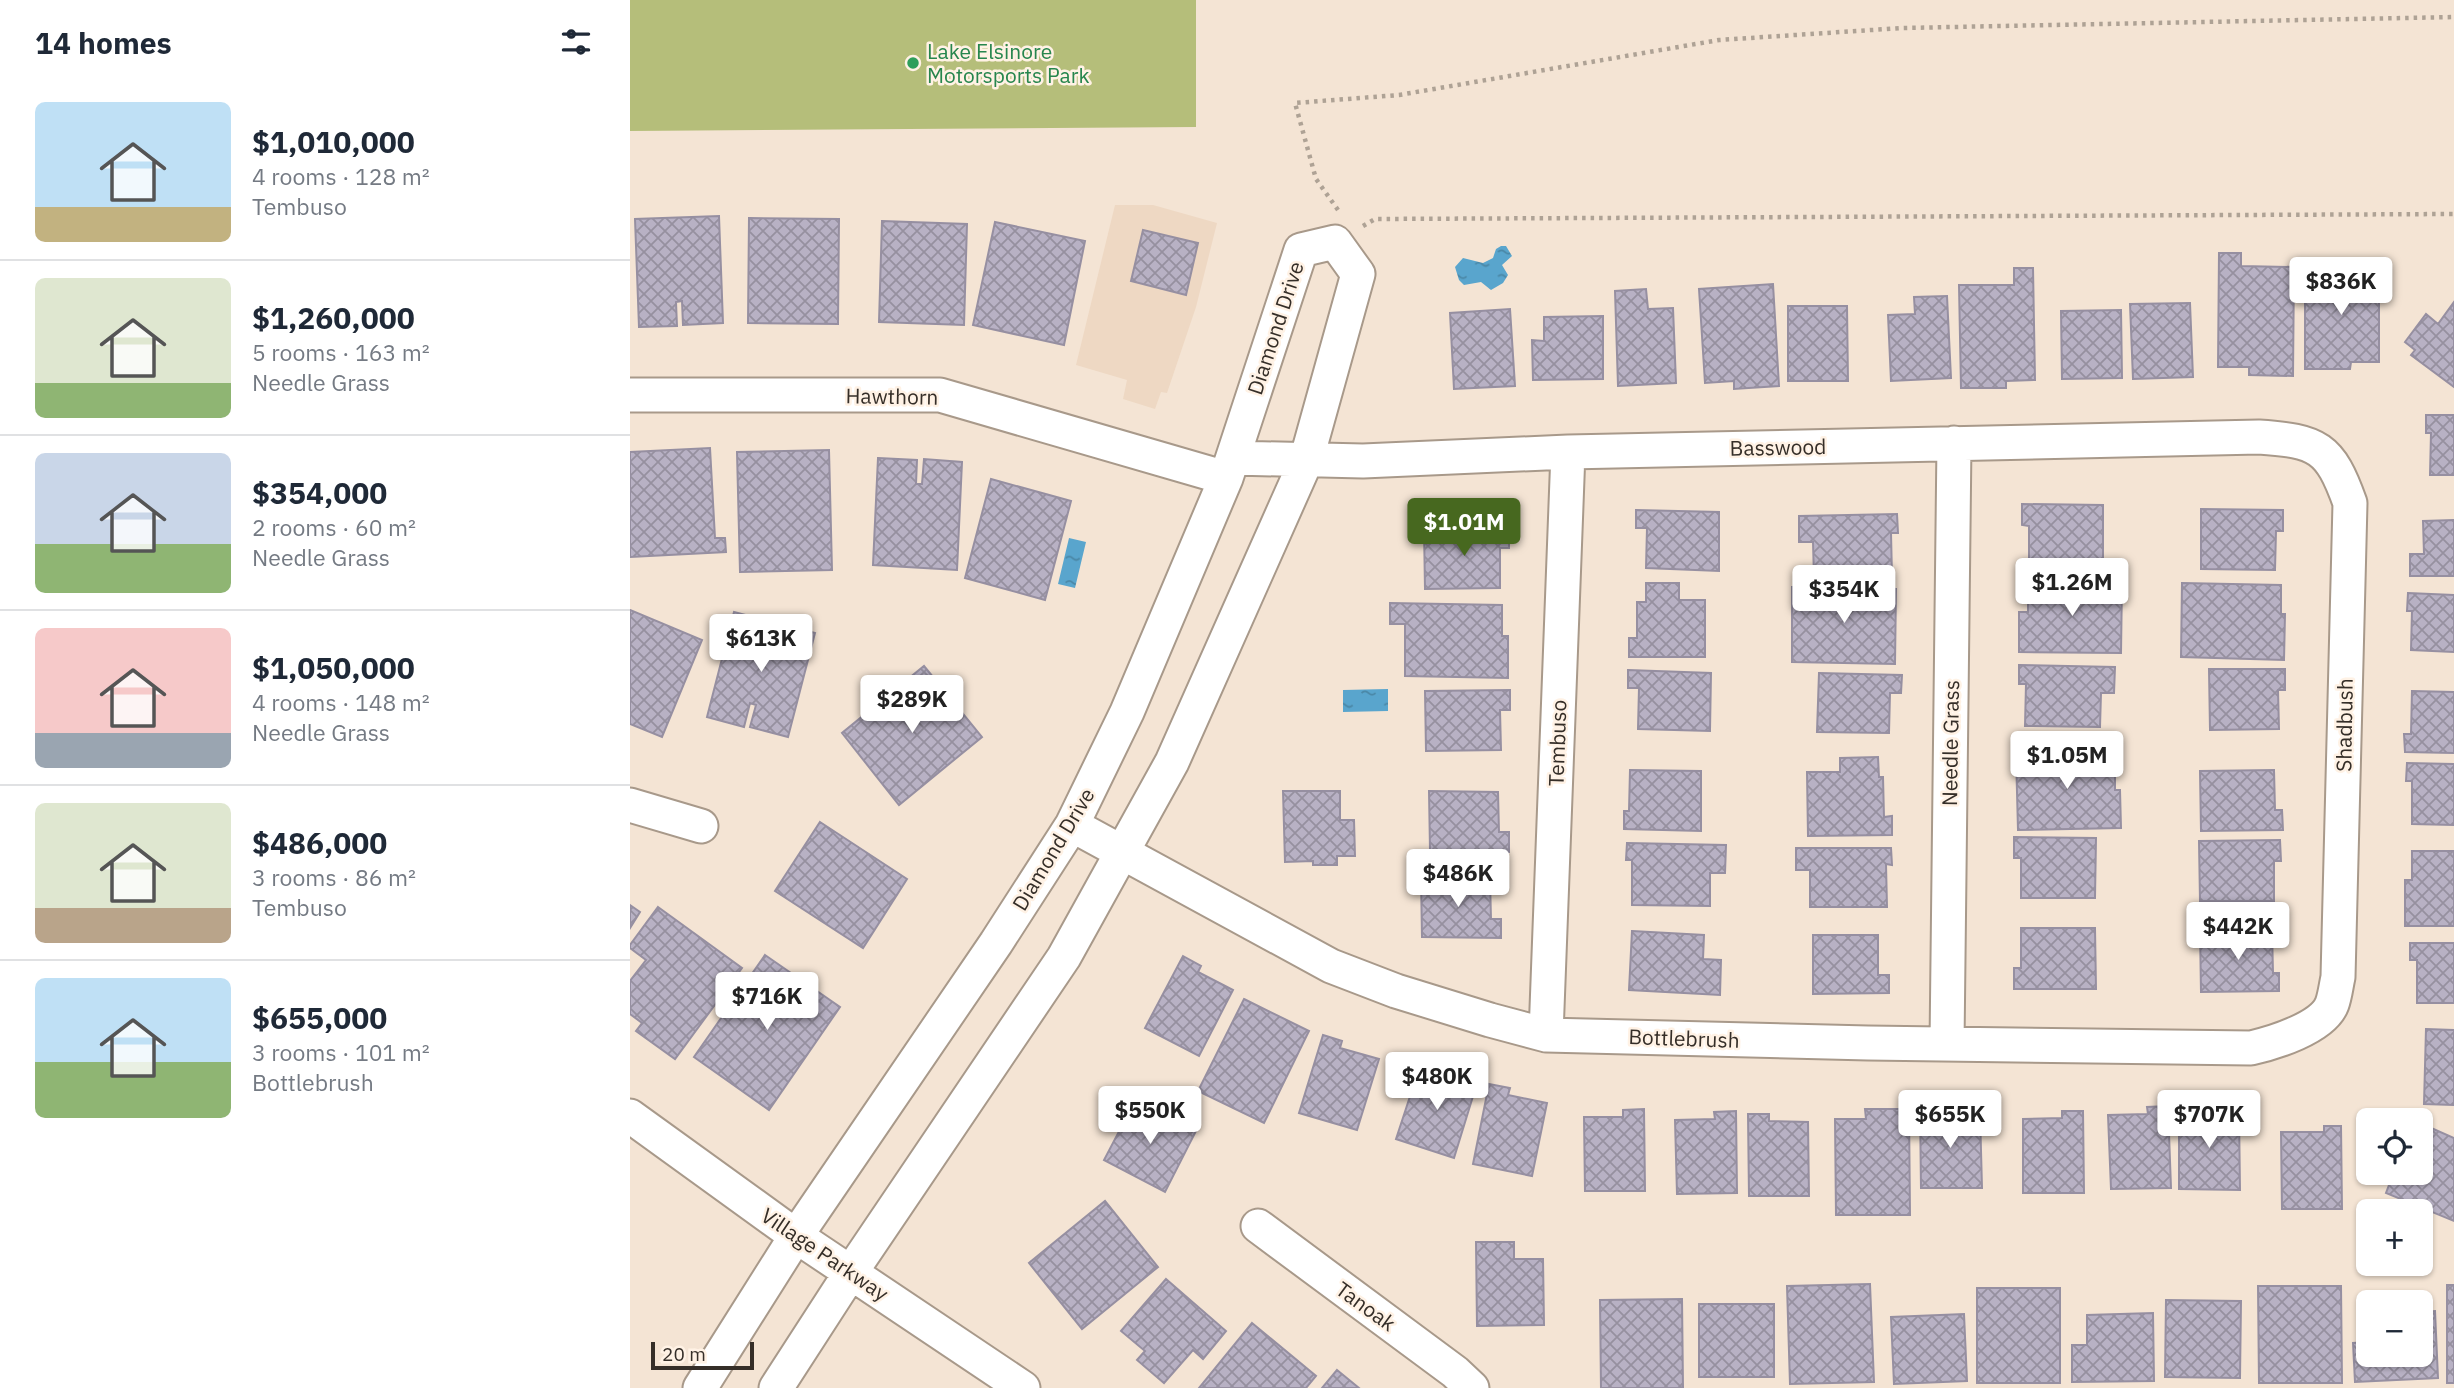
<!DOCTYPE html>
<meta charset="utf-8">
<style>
:root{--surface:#fff;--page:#f2f2f3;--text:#1f2937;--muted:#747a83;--line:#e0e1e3;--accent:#47681f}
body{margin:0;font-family:"IBM Plex Sans",sans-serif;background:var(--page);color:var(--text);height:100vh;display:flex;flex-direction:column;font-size:26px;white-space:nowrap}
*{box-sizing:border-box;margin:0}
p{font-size:23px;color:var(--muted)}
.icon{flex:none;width:38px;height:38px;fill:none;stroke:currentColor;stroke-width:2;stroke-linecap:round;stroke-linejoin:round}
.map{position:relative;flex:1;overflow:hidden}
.sheet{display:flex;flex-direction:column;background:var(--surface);width:630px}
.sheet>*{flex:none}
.buttons{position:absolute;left:1726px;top:1108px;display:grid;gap:14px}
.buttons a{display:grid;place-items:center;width:77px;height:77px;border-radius:10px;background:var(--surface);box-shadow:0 2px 5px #0004;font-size:35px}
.scale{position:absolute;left:21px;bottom:18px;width:103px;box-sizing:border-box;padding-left:7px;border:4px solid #352e28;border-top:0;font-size:19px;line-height:24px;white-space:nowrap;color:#352e28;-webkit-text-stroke:5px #fff2e5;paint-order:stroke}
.price{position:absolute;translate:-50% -60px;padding:0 16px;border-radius:7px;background:#fff;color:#222;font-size:23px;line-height:46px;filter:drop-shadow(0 2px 4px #0008)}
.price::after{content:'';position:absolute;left:50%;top:42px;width:21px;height:16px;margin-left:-10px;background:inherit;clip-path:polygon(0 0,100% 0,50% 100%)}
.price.on{background:var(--accent);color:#fff}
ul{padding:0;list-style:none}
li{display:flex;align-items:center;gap:21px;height:175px;padding:0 35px}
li+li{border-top:2px solid var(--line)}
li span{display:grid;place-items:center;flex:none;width:196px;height:140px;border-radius:10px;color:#555}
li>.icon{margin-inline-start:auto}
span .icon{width:84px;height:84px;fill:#fffc;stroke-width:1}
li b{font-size:30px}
h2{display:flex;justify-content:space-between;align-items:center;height:84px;padding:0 35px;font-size:30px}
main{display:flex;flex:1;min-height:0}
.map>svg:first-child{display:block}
</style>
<main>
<section class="sheet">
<h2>14 homes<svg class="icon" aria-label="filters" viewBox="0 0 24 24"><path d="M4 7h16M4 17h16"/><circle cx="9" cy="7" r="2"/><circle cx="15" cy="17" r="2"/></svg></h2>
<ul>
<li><span style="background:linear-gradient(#bfe0f5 75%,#c2b280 0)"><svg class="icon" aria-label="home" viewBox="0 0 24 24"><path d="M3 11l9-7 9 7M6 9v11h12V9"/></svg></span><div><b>$1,010,000</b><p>4 rooms · 128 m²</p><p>Tembuso</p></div></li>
<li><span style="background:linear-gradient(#dfe7d0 75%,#8fb573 0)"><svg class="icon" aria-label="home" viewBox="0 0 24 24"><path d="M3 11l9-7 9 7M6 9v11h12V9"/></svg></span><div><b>$1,260,000</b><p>5 rooms · 163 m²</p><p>Needle Grass</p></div></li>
<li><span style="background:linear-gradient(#c9d6e8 65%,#8fb573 0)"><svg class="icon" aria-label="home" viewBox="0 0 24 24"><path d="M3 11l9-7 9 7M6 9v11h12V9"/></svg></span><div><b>$354,000</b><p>2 rooms · 60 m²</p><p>Needle Grass</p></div></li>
<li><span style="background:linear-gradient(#f6c9c9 75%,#9aa5b1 0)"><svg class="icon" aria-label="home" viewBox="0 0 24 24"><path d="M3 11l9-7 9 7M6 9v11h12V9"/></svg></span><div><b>$1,050,000</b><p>4 rooms · 148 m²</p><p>Needle Grass</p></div></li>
<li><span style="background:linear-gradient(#dfe7d0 75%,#b9a48a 0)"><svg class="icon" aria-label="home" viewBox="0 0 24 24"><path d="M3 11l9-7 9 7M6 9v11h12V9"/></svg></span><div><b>$486,000</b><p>3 rooms · 86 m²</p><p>Tembuso</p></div></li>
<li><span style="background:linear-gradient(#bfe0f5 60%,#8fb573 0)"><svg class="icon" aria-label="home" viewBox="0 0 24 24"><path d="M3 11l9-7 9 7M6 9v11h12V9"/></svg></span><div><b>$655,000</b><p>3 rooms · 101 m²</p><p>Bottlebrush</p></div></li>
</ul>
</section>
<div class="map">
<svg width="1824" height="1388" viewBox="0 0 1824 1388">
<defs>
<pattern id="water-ripples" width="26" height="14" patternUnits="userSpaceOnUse" patternTransform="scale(1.75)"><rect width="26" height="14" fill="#59a5cd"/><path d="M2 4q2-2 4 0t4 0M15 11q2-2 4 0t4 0" fill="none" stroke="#4a87a6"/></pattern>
<pattern id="building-cross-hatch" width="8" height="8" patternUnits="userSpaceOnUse" patternTransform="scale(1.75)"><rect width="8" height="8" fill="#b8b1c4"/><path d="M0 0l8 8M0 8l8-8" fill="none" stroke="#96909f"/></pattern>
</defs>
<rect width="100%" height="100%" fill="#f4e4d4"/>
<path fill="#eed8c3" d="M485 205H523L587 223 566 307 537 393 531 392 525 409 493 399 497 380 446 365Z"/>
<path fill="#b5be7a" d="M0 0H566V127L0 131Z"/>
<path fill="url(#water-ripples)" d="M871 246H876L882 256 872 265 878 275 873 283 861 290 851 282 834 285 829 280 825 267 833 258 853 263 863 258 866 249Z
M439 538 456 542 445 588 428 584Z
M758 689V711L713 712V690Z"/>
<path fill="url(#building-cross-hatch)" stroke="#968fa1" stroke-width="2" d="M89 216 93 323 53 325 52 301 46 302 47 326 9 327 5 219Z
M119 218 209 219 208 324 118 323Z
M252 221 337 224 334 325 249 322Z
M365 222 455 241 434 345 343 325Z
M513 230 568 243 556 295 501 281Z
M1589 253H1611V266L1664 267 1663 376 1619 375V367H1588Z
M1675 267H1749V362H1721L1720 369H1675Z
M1384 268H1403L1405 380 1376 381V388H1331L1329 285H1384Z
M1143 284 1149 386 1104 389V381L1075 383 1069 289Z
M1016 289 1018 309 1043 308 1046 383 988 386 985 291Z
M1317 296 1321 378 1261 381 1258 315 1285 314 1284 297Z
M1824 302V387L1781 355 1785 350 1775 342 1796 314 1808 324Z
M1560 303 1563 377 1503 379 1500 304Z
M1158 306H1217L1218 381H1158Z
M880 309 885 386 824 389 820 313Z
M1491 310 1492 378 1432 379 1431 311Z
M973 316V379L903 380 902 340 914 341V317Z
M1796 415H1824V475H1800L1801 433H1796Z
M80 448 85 538H95L96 552 0 557V452Z
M199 450 202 570 110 572 107 452Z
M248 458 287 460 286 484H292L294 459 332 462 327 570 243 565Z
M361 479 441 501 415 600 335 578Z
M1392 504 1473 505V565H1399V526L1392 525Z
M1571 509 1653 510V531H1646L1645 570 1571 569Z
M1006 510 1089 512V571L1016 568 1017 528H1006Z
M1267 514 1268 533H1261L1262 576 1184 578 1183 542H1169V516Z
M1824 520V576H1780V554H1794L1793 521Z
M879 528V548H870V588L795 589 794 529Z
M1398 582 1492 583 1491 653 1389 652V612H1398Z
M1016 583H1049V600H1075V657H999V638H1007V602H1016Z
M1552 583 1651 585V614H1655L1654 660 1551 657Z
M1162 587 1266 589 1265 664 1162 662Z
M1778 593 1824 595V652L1781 650 1782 611H1777Z
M760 603 872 605V636H878V678L775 676V624H760Z
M0 610 72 640 32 737 0 724Z
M104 612 185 633 158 737 120 727 126 705 120 703 114 727 77 717Z
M1389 665 1485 667 1484 693H1471L1470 727 1395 726 1396 684H1389Z
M294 666 352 737 269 805 212 733Z
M1579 669H1655V690H1648L1649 729 1580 730Z
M998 670 1081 673 1080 731 1008 729 1009 688H998Z
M1189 673 1272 675 1271 693H1260L1259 733 1187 732Z
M880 690V710H870L871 750 796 751 795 691Z
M1782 691 1824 692V753L1775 752 1774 734H1781Z
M1485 752V790H1490L1491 828 1388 830 1386 754Z
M1248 757 1249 777H1253L1254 817 1262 816V835L1178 836 1177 772H1210V758Z
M1777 763 1824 764V825L1782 824V781H1776Z
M1000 770 1071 771V831L994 829V811H999Z
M1644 770 1645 810H1652L1653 830 1571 831 1570 771Z
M653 791H710V820H724L725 856H707V865H683V861L655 862Z
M799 791 868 792 869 832H879V852L800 850Z
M190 822 277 879 233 948 145 891Z
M1384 837 1466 838 1465 898H1391V858H1384Z
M1650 840 1651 861H1644V901H1570L1569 841Z
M997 843 1096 845 1095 873H1080V906L1002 905V860H996Z
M1166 848H1261L1262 865 1256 864 1257 907H1180V870H1166Z
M1782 851H1824V926H1775V880H1782Z
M791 878 860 879 861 919H871V938L792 937Z
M0 905 10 912 0 928Z
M28 907 112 968 45 1059 6 1031 12 1023 0 1014V981L16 960 0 948V945Z
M1391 928H1465L1466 989H1384V968H1391Z
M1642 930 1643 973H1649V991L1571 992 1570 931Z
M1002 931 1074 935 1073 959 1091 960 1090 995 999 990Z
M1183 935H1248V975H1259V993L1183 994Z
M1780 943H1824V1003H1787V960H1780Z
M135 955 210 1007 139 1110 64 1057Z
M553 956 571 966 568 972 603 990 569 1056 515 1028Z
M614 999 679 1031 634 1123 568 1091Z
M1796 1029 1824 1030V1105L1794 1104Z
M693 1035 712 1041 710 1048 749 1059 727 1130 669 1113Z
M789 1069 826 1081 828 1074 848 1080 824 1158 766 1139Z
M859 1084 880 1088 878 1095 917 1103 902 1176 843 1164Z
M506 1099 566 1131 535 1192 474 1160Z
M1538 1106 1541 1188 1481 1189 1478 1115 1518 1114 1517 1107Z
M1549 1106H1567V1113H1609L1610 1190 1549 1189Z
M1290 1107H1311V1114L1350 1113 1352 1188H1291Z
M1014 1109 1015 1191H955L954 1117H993V1110Z
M1235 1109H1279L1280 1215H1206L1205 1119H1236Z
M1106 1111 1107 1193 1047 1194 1045 1120 1085 1119 1084 1112Z
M1432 1111H1453L1454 1193H1393V1119L1432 1118Z
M1118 1114H1139V1121L1178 1122 1179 1196H1119Z
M1790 1123 1824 1138V1221L1756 1193 1764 1172H1790Z
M1694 1126H1711L1712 1209H1652L1651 1132H1694Z
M475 1201 528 1267 452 1329 399 1263Z
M846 1242H884V1259H913L914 1325 847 1326Z
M536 1279 596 1331 573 1359 563 1350 534 1383 507 1360 515 1351 491 1331Z
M1240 1284 1244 1382 1160 1384 1157 1286Z
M1817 1285H1824V1383H1817Z
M1628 1286H1711L1712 1383H1629Z
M1347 1288H1430V1383H1347Z
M1052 1299 1053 1388H971L970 1300Z
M1536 1300 1611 1301 1610 1378 1535 1377Z
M1069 1304H1144V1377H1069Z
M1805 1311 1808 1378 1725 1382 1723 1343 1738 1342V1354H1790V1312Z
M1523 1313 1524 1381 1442 1382V1345H1457V1315Z
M1334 1314 1337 1381 1264 1384 1261 1317Z
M622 1323 686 1376 676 1388H569Z
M707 1370 729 1388H692Z"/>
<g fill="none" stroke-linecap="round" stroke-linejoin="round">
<g stroke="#a8998a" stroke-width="37">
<path id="minor" d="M0 395H310L596 478
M0 805 71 826
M442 825 701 966 766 991 860 1020 916 1035 1238 1043 1621 1048C1643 1043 1693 1028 1702 1004 1705 996 1706 986 1708 977L1720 503C1700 447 1688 441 1629 437L938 452 733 461 603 458
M916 1035 938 452
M1317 1044 1324 443
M0 1116 166 1236 393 1388
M628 1226 825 1372 842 1388
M70 1388 166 1236 366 943 442 825 497 712 596 478 671 250 705 242 728 274 676 461 542 762 434 957 221 1272 146 1388"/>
</g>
<path stroke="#aea295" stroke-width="4.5" stroke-dasharray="3.5 5" stroke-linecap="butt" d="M708 210 686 179 665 103 769 95 1089 40 1272 28 1824 17
M733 226 745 219 1824 214"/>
<use href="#minor" stroke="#fff" stroke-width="33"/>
</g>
<circle fill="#2e9e5b" stroke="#fff2e5" stroke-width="2.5" cx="283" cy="63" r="7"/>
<g text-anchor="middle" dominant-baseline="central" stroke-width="5" stroke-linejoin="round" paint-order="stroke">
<g font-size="21" fill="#27864d" stroke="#fff2e5" text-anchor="start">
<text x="297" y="51">Lake Elsinore<tspan x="297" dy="24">Motorsports Park</tspan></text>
</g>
<g font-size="21" fill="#352e28" stroke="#fff2e5">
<text transform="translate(645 328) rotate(-72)">Diamond Drive</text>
<text transform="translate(262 396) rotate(1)">Hawthorn</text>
<text transform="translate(1148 447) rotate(-1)">Basswood</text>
<text transform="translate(1714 725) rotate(-89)">Shadbush</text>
<text transform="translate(927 743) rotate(-88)">Tembuso</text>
<text transform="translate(1320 743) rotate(-89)">Needle Grass</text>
<text transform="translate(423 849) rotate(-59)">Diamond Drive</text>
<text transform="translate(1054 1038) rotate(2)">Bottlebrush</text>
<text transform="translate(195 1254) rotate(34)">Village Parkway</text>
<text transform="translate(736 1306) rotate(36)">Tanoak</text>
</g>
</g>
</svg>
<div class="buttons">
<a><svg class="icon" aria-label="locate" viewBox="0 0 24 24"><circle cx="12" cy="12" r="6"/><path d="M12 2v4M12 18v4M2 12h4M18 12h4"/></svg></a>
<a>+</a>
<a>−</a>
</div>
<div class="scale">20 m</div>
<b class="price" style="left:1711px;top:317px">$836K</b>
<b class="price on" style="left:834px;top:558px">$1.01M</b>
<b class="price" style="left:1442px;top:618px">$1.26M</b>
<b class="price" style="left:1214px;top:625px">$354K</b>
<b class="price" style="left:131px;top:674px">$613K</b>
<b class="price" style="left:282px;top:735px">$289K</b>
<b class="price" style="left:1437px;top:791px">$1.05M</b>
<b class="price" style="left:828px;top:909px">$486K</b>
<b class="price" style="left:1608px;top:962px">$442K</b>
<b class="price" style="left:137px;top:1032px">$716K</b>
<b class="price" style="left:807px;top:1112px">$480K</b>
<b class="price" style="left:520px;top:1146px">$550K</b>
<b class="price" style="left:1320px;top:1150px">$655K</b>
<b class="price" style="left:1579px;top:1150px">$707K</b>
</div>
</main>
